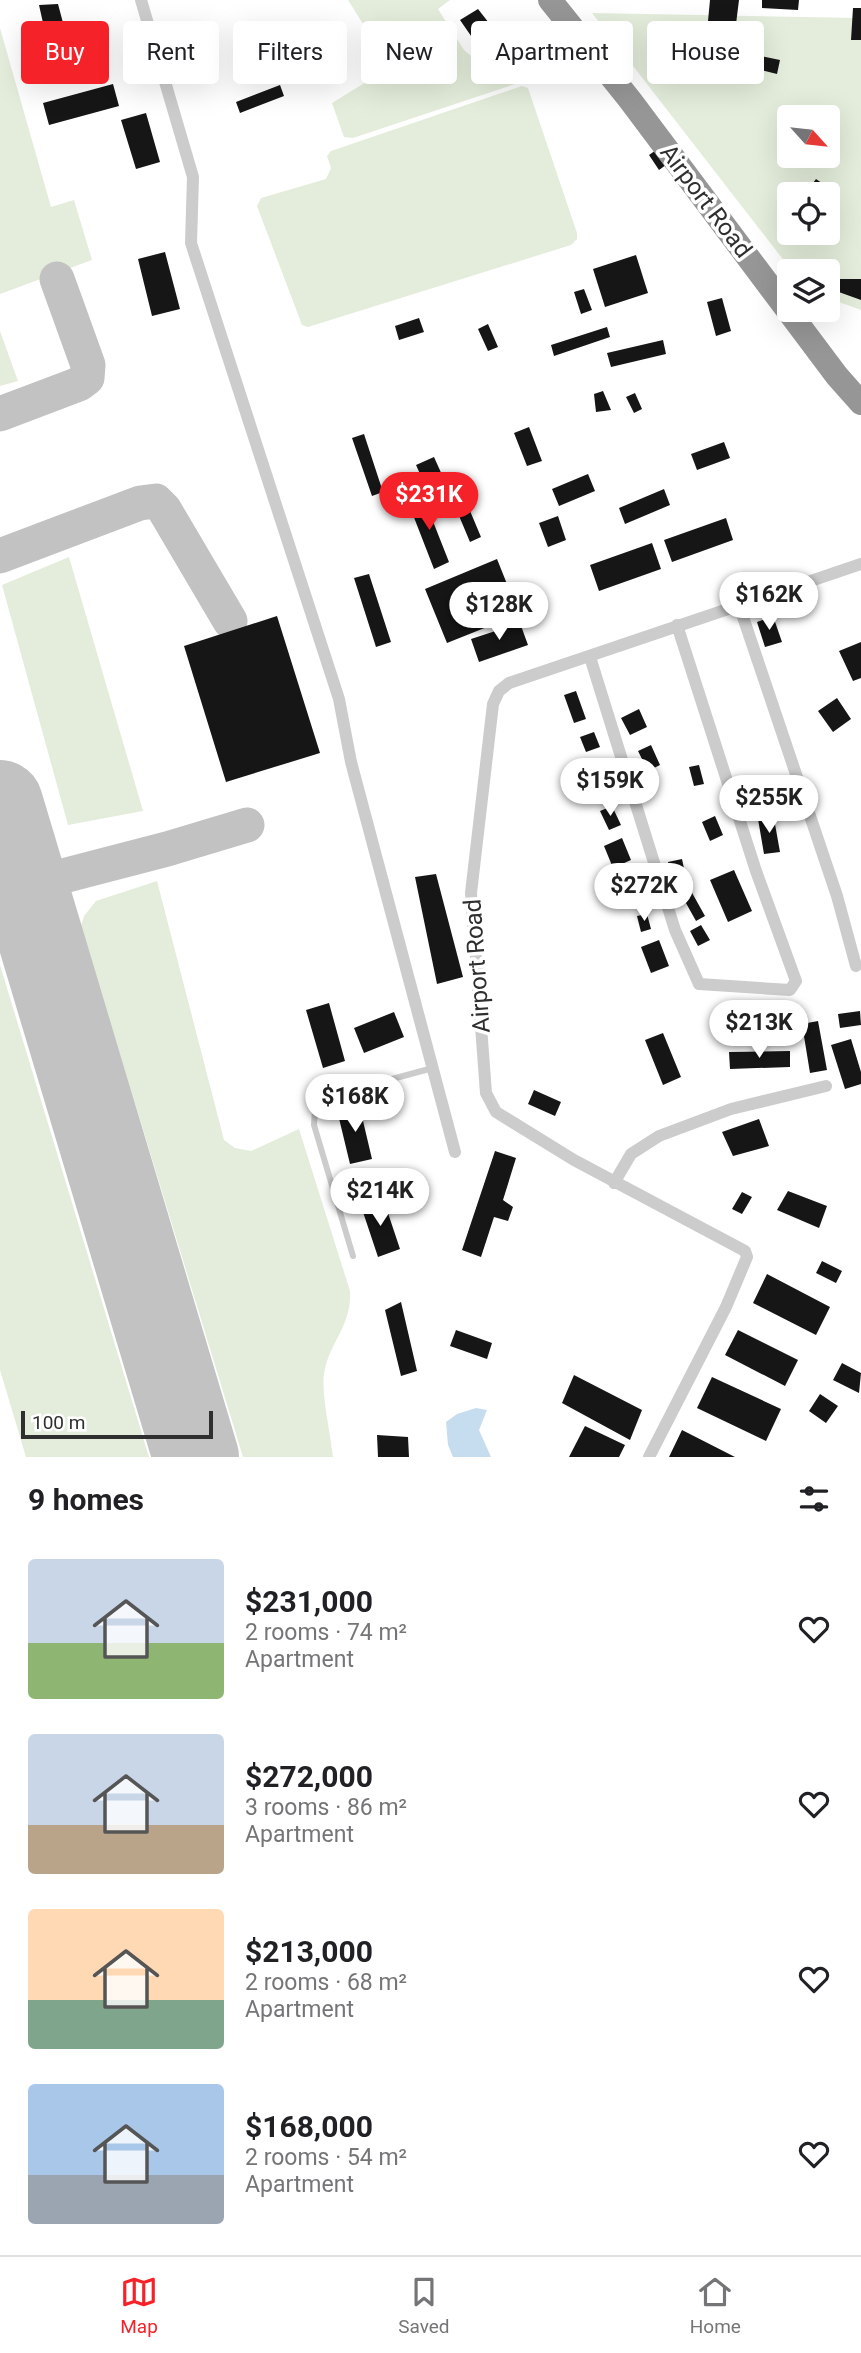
<!DOCTYPE html>
<meta charset="utf-8">
<style>
:root{--surface:#fff;--page:#f2f2f2;--text:#202124;--muted:#757577;--line:#e0e0e0;--accent:#f52229}
body{margin:0;font-family:Roboto,sans-serif;background:var(--page);color:var(--text);height:100vh;display:flex;flex-direction:column;font-size:26px;white-space:nowrap}
*{box-sizing:border-box;margin:0}
p{font-size:23px;color:var(--muted)}
.icon{flex:none;width:38px;height:38px;fill:none;stroke:currentColor;stroke-width:2;stroke-linecap:round;stroke-linejoin:round}
.map{position:relative;height:1457px;overflow:hidden}
.side{display:flex;flex-direction:column;background:var(--surface);flex:1}
.side>*{flex:none}
.banner{position:absolute;left:21px;top:21px;width:819px;height:63px;display:flex;gap:14px}
.needle{width:46px;rotate:117deg}
.tools{position:absolute;left:777px;top:105px;display:grid;gap:14px}
.tools a{display:grid;place-items:center;width:63px;height:63px;border-radius:7px;background:var(--surface);box-shadow:0 7px 28px #0002;font-size:35px}
.scale{position:absolute;left:21px;bottom:18px;width:192px;box-sizing:border-box;padding-left:7px;border:4px solid #2f2f2f;border-top:0;font-size:19px;line-height:24px;white-space:nowrap;color:#2f2f2f;-webkit-text-stroke:5px #fff;paint-order:stroke}
.price{position:absolute;translate:-50% -60px;padding:0 16px;border-radius:24px;background:#fff;color:#222;font-size:23px;line-height:46px;filter:drop-shadow(0 2px 4px #0008)}
.price::after{content:'';position:absolute;left:50%;top:42px;width:21px;height:16px;margin-left:-10px;background:inherit;clip-path:polygon(0 0,100% 0,50% 100%)}
.price.current{background:var(--accent);color:#fff}
ul{padding:0;list-style:none}
li{display:flex;align-items:center;gap:21px;height:175px;padding:0 28px}
li span{display:grid;place-items:center;flex:none;width:196px;height:140px;border-radius:7px;color:#555}
li>.icon{margin-inline-start:auto}
span .icon{width:84px;height:84px;fill:#fffc;stroke-width:1}
li b{font-size:30px}
h2{display:flex;justify-content:space-between;align-items:center;height:84px;padding:0 28px;font-size:30px}
.chip{padding:0 24px;border-radius:7px;background:var(--surface);box-shadow:0 7px 28px #0002;font-size:24px;line-height:63px}
.chip.current{background:var(--accent);color:#fff}
.dock{display:flex;justify-content:space-around;align-items:center;height:98px;border-top:2px solid var(--line);background:var(--surface);font-size:19px;color:var(--muted)}
.dock a{display:grid;justify-items:center;gap:4px}
.dock .current{color:var(--accent)}
.map>svg:first-child{display:block}
</style>
<div class="map">
<svg width="861" height="1457" viewBox="0 0 861 1457">
<rect width="100%" height="100%" fill="#fff"/>
<path fill="#e4eddb" fill-rule="evenodd" d="M348 0H450L438 9 464 50 471 56 483 53 532 21 558 66 557 70 353 138 344 137 332 103 379 74 385 59Z
M592 13 861 18V310L828 298V271H792ZM789 117H828V156H789ZM789 194H828V233H789Z
M0 28 51 207 74 200 92 260 0 294Z
M522 86 528 88 577 233V239L571 245 308 327 302 325 257 206 261 198 326 179 331 168 327 156 331 151Z
M0 331 18 381 0 386Z
M69 557 143 811 68 825 2 585Z
M157 881 224 1140 235 1148 251 1151 299 1129 350 1291C352 1326 329 1342 324 1374 321 1393 331 1436 333 1457H243L81 926 84 916 96 901Z
M0 965 149 1457H26L0 1370Z"/>
<path fill="#c6ddef" d="M476 1408 487 1410 479 1430 491 1457H453L448 1445 446 1422 457 1414Z"/>
<g fill="none" stroke-linecap="round" stroke-linejoin="round">
<path stroke="#c2c2c2" stroke-width="35" d="M0 414 79 384 87 378 88 365 57 279
M0 556 140 503 156 501 164 509 230 621
M21 874 33 882H40L167 849 247 825"/>
<path stroke="#c2c2c2" stroke-width="86" d="M0 803 196 1457"/>
</g>
<path fill="#161616" d="M710 0H739L736 24 708 21Z
M762 0H799L798 10 762 8Z
M58 4 74 64 54 72 39 5Z
M853 8H861V40H851Z
M478 9 496 32 478 46 460 20Z
M756 55 780 60 777 74 753 68Z
M655 59 663 67 656 73 649 65Z
M113 84 119 106 49 125 43 103Z
M280 85 284 96 240 113 236 102Z
M146 113 160 162 136 169 121 120Z
M659 148 670 162 659 170 649 155Z
M816 179 829 188 825 194H805Z
M792 233H814L807 244Z
M165 252 180 309 152 316 138 259Z
M636 255 648 293 605 307 593 269Z
M833 279H861V300L836 291Z
M584 289 592 310 581 314 574 292Z
M722 298 731 331 716 336 707 302Z
M419 318 424 332 399 340 395 326Z
M488 324 498 347 488 351 478 329Z
M607 327 610 337 554 356 551 345Z
M663 340 666 354 611 367 607 353Z
M603 391 611 410 596 412 594 394Z
M635 393 642 409 634 413 626 397Z
M529 427 542 461 527 466 514 433Z
M364 434 383 492 372 496 352 438Z
M724 442 730 458 697 470 691 454Z
M434 457 447 486 429 494 416 465Z
M588 474 595 491 559 506 552 489Z
M460 487 481 537 470 542 449 492Z
M664 489 670 505 625 524 619 508Z
M423 496 449 562 434 569 408 502Z
M558 516 566 540 548 547 539 523Z
M726 518 733 540 672 562 664 540Z
M652 543 661 569 599 591 590 565Z
M497 559 519 614 447 643 425 589Z
M369 574 391 642 376 647 354 578Z
M277 616 320 753 226 782 184 646Z
M773 616 782 642 765 647 757 622Z
M520 623 528 645 479 662 471 639Z
M861 642V678L853 681 839 651Z
M576 691 586 719 574 723 564 695Z
M837 698 851 719 833 732 818 711Z
M639 709 647 727 630 735 621 718Z
M594 732 600 747 586 752 580 737Z
M651 745 660 765 648 771 638 751Z
M608 759 619 782 601 790 590 767Z
M699 765 704 784 694 786 689 767Z
M612 806 621 825 609 830 600 811Z
M773 813 780 852 764 854 758 819Z
M715 816 723 835 710 841 702 822Z
M622 838 631 860 613 868 604 846Z
M682 859 686 878 673 881 668 862Z
M734 870 752 911 728 922 710 880Z
M634 873 644 896 631 901 621 879Z
M436 874 463 977 437 984 415 877Z
M691 891 705 916 696 921 682 896Z
M647 914 651 929 641 932 637 916Z
M701 925 710 940 698 946 690 931Z
M659 940 669 966 651 973 641 947Z
M329 1003 345 1061 323 1068 306 1010Z
M773 1004 775 1030 723 1035 721 1009Z
M860 1011 861 1025 840 1028 838 1014Z
M394 1012 404 1037 364 1053 354 1028Z
M818 1021 827 1070 810 1073 802 1024Z
M663 1033 681 1077 663 1085 645 1040Z
M851 1039 861 1072V1084L845 1089 831 1045Z
M790 1051V1067L730 1069 729 1052Z
M534 1090 561 1102 555 1116 528 1104Z
M359 1104 372 1159 350 1164 337 1110Z
M759 1119 769 1146 733 1156 722 1132Z
M495 1151 516 1158 503 1200 513 1207 508 1221 494 1217 481 1257 462 1250Z
M788 1191 827 1206 819 1228 777 1210Z
M742 1192 752 1197 742 1214 732 1209Z
M383 1198 400 1249 378 1257 361 1206Z
M822 1261 842 1271 836 1283 816 1273Z
M767 1274 830 1307 816 1335 753 1303Z
M401 1302 417 1371 401 1376 385 1310Z
M456 1330 492 1343 487 1359 450 1346Z
M738 1330 798 1360 785 1386 725 1355Z
M842 1363 861 1373 859 1393 833 1380Z
M574 1375 642 1410 630 1440 562 1403Z
M712 1377 781 1409 766 1441 697 1408Z
M820 1394 838 1406 826 1423 809 1411Z
M585 1426 625 1445 619 1457H569Z
M682 1430 735 1457H669Z
M377 1435 408 1437 409 1457H378Z"/>
<g fill="none" stroke-linecap="round" stroke-linejoin="round">
<path stroke="#ccc" stroke-width="6" d="M353 1256 314 1125 315 1109 321 1099 336 1094 433 1068"/>
<path stroke="#ccc" stroke-width="12" d="M141 0 193 177 191 243 339 699 351 762 455 1152
M739 605 837 896 856 966
M590 657 675 930 699 984 790 990 796 981 756 871 677 625
M614 1183 631 1154 659 1136 731 1109 826 1086
M649 1457 726 1307 747 1257 745 1251 574 1160 496 1112 486 1093 471 893 493 704 499 691 509 683 861 564"/>
<path stroke="#969696" stroke-width="24" d="M550 0 630 100 837 376 861 403"/>
</g>
<g text-anchor="middle" dominant-baseline="central" stroke-width="7" stroke-linejoin="round" paint-order="stroke">
<g font-size="24" fill="#2f2f2f" stroke="#fff">
<text transform="translate(706 201) rotate(53)">Airport Road</text>
<text transform="translate(477 966) rotate(-94)">Airport Road</text>
</g>
</g>
</svg>
<div class="tools">
<a><svg class="needle" viewBox="-14 -14 28 28"><path d="M0-13l5 13h-10z" fill="#e53935"/><path d="M0 13l5-13h-10z" fill="#757577"/></svg></a>
<a><svg class="icon" aria-label="locate" viewBox="0 0 24 24"><circle cx="12" cy="12" r="6"/><path d="M12 2v4M12 18v4M2 12h4M18 12h4"/></svg></a>
<a><svg class="icon" aria-label="layers" viewBox="0 0 24 24"><path d="M12 4l9 5-9 5-9-5zM3 14l9 5 9-5"/></svg></a>
</div>
<div class="scale">100 m</div>
<b class="price current" style="left:429px;top:532px">$231K</b>
<b class="price" style="left:769px;top:632px">$162K</b>
<b class="price" style="left:499px;top:642px">$128K</b>
<b class="price" style="left:610px;top:818px">$159K</b>
<b class="price" style="left:769px;top:835px">$255K</b>
<b class="price" style="left:644px;top:923px">$272K</b>
<b class="price" style="left:759px;top:1060px">$213K</b>
<b class="price" style="left:355px;top:1134px">$168K</b>
<b class="price" style="left:380px;top:1228px">$214K</b>
<div class="banner">
<a class="chip current">Buy</a>
<a class="chip">Rent</a>
<a class="chip">Filters</a>
<a class="chip">New</a>
<a class="chip">Apartment</a>
<a class="chip">House</a>
</div>
</div>
<section class="side">
<h2>9 homes<svg class="icon" aria-label="filters" viewBox="0 0 24 24"><path d="M4 7h16M4 17h16"/><circle cx="9" cy="7" r="2"/><circle cx="15" cy="17" r="2"/></svg></h2>
<ul>
<li><span style="background:linear-gradient(#c9d6e8 60%,#8fb573 0)"><svg class="icon" aria-label="home" viewBox="0 0 24 24"><path d="M3 11l9-7 9 7M6 9v11h12V9"/></svg></span><div><b>$231,000</b><p>2 rooms · 74 m²</p><p>Apartment</p></div><svg class="icon" aria-label="heart" viewBox="0 0 24 24"><path d="M12 20l-8-8c-3-5 5-10 8-4 3-6 11-1 8 4z"/></svg></li>
<li><span style="background:linear-gradient(#c9d6e8 65%,#b9a48a 0)"><svg class="icon" aria-label="home" viewBox="0 0 24 24"><path d="M3 11l9-7 9 7M6 9v11h12V9"/></svg></span><div><b>$272,000</b><p>3 rooms · 86 m²</p><p>Apartment</p></div><svg class="icon" aria-label="heart" viewBox="0 0 24 24"><path d="M12 20l-8-8c-3-5 5-10 8-4 3-6 11-1 8 4z"/></svg></li>
<li><span style="background:linear-gradient(#ffd9b3 65%,#7fa58c 0)"><svg class="icon" aria-label="home" viewBox="0 0 24 24"><path d="M3 11l9-7 9 7M6 9v11h12V9"/></svg></span><div><b>$213,000</b><p>2 rooms · 68 m²</p><p>Apartment</p></div><svg class="icon" aria-label="heart" viewBox="0 0 24 24"><path d="M12 20l-8-8c-3-5 5-10 8-4 3-6 11-1 8 4z"/></svg></li>
<li><span style="background:linear-gradient(#a9c7e8 65%,#9aa5b1 0)"><svg class="icon" aria-label="home" viewBox="0 0 24 24"><path d="M3 11l9-7 9 7M6 9v11h12V9"/></svg></span><div><b>$168,000</b><p>2 rooms · 54 m²</p><p>Apartment</p></div><svg class="icon" aria-label="heart" viewBox="0 0 24 24"><path d="M12 20l-8-8c-3-5 5-10 8-4 3-6 11-1 8 4z"/></svg></li>
</ul>
</section>
<nav class="dock">
<a class="current"><svg class="icon" aria-label="map" viewBox="0 0 24 24"><path d="M3 6l6-2 6 2 6-2v14l-6 2-6-2-6 2zM9 4v14M15 6v14"/></svg>Map</a>
<a><svg class="icon" aria-label="saved" viewBox="0 0 24 24"><path d="M7 4h10v16l-5-4-5 4z"/></svg>Saved</a>
<a><svg class="icon" aria-label="home" viewBox="0 0 24 24"><path d="M3 11l9-7 9 7M6 9v11h12V9"/></svg>Home</a>
</nav>
